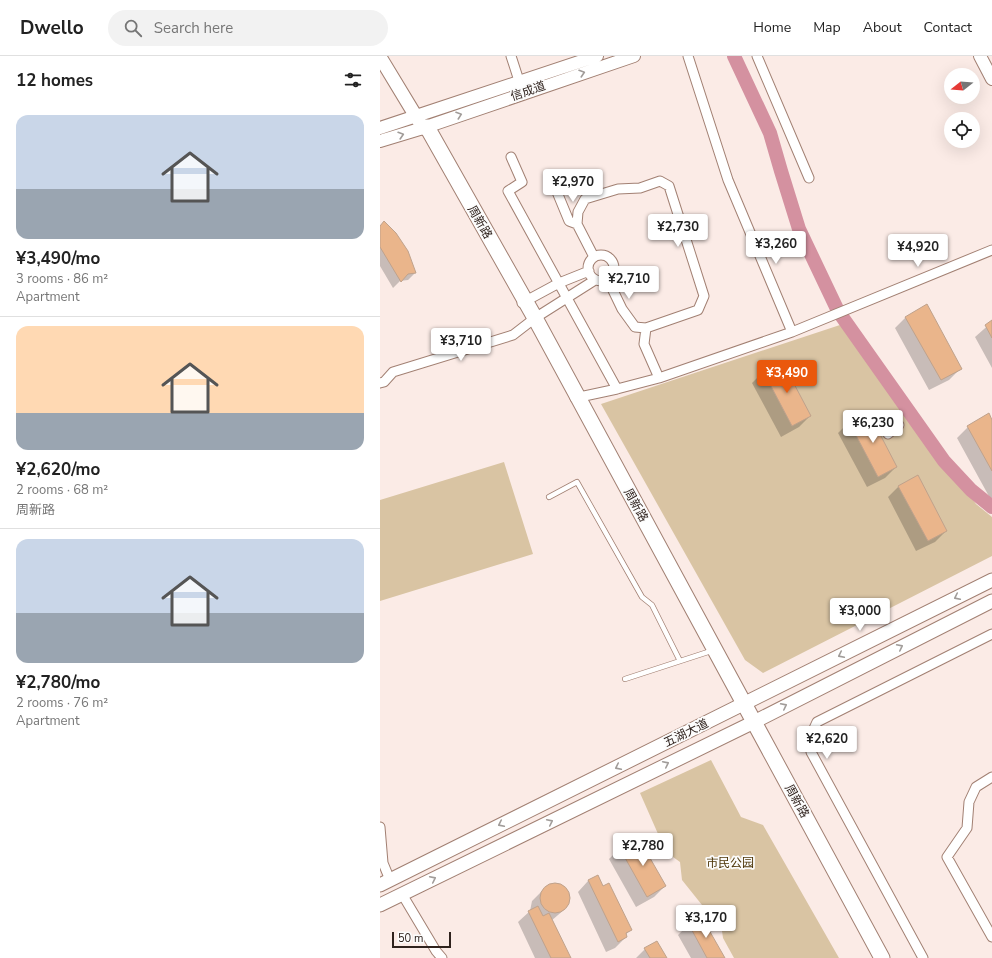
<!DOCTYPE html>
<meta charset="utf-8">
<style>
:root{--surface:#fff;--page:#f2f2f2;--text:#222;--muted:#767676;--line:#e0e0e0;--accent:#ea580c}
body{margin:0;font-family:"Nunito Sans","Noto Sans SC",sans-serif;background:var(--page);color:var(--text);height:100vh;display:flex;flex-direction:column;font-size:15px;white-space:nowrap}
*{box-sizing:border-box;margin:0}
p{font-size:13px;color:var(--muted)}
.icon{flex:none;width:22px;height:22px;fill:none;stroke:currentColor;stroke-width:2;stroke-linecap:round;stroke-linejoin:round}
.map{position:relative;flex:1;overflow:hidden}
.side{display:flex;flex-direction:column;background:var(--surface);width:380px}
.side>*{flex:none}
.needle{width:26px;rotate:253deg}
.tools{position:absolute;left:564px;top:12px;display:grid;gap:8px}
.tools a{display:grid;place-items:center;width:36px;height:36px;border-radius:50%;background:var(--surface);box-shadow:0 4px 16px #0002;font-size:20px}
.scale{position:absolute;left:12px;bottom:10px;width:59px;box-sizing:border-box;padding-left:4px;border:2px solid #2f221d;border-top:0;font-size:11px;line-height:14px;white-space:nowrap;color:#2f221d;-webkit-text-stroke:3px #fcfcfc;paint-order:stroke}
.price{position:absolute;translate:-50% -34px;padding:0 9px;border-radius:4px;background:#fff;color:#222;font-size:13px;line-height:26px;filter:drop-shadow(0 1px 2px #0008)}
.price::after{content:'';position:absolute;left:50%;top:24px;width:12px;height:9px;margin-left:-6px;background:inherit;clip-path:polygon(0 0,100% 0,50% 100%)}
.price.selected{background:var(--accent);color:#fff}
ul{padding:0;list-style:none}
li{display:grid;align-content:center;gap:8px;height:212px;padding:0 16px}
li+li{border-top:1px solid var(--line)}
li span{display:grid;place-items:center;height:124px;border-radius:12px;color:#555}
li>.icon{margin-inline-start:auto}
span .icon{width:72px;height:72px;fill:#fffc;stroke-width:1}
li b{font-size:17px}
h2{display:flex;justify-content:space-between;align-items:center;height:48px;padding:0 16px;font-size:17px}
header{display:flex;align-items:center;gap:24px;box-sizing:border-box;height:56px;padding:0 20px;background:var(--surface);border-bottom:1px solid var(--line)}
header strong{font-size:19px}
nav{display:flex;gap:22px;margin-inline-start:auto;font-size:14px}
.search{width:280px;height:36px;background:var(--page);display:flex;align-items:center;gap:10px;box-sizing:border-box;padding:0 14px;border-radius:22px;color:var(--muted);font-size:15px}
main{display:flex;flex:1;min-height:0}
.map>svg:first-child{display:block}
</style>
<header>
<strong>Dwello</strong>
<div class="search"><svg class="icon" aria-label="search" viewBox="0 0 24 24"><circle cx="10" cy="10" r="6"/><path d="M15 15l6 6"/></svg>Search here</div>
<nav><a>Home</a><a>Map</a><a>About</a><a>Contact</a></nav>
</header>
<main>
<section class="side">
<h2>12 homes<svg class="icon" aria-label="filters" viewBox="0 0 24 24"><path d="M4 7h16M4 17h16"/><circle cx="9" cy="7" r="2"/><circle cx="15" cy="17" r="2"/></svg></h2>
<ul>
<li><span style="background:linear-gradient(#c9d6e8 60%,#9aa5b1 0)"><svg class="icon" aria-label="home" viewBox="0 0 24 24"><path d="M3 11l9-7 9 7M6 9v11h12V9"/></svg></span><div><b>¥3,490/mo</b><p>3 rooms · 86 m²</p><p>Apartment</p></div></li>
<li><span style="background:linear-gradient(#ffd9b3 70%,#9aa5b1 0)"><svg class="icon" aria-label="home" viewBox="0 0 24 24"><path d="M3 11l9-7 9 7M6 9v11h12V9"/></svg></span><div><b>¥2,620/mo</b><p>2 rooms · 68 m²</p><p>周新路</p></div></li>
<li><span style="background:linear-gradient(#c9d6e8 60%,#9aa5b1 0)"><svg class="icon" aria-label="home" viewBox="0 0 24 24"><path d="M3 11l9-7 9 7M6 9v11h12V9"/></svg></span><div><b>¥2,780/mo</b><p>2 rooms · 76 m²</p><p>Apartment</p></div></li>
</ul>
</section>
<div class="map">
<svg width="612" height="902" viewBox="0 0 612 902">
<rect width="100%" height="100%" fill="#fbebe6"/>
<path fill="#d9c4a3" d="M466 267 596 448 612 461V500L383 617 365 604 221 348Z
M124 406 153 498 0 545V444Z
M331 704 361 761 383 769 459 902H354L343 882 341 868 326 854 302 824 300 806 286 796 260 737Z"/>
<path fill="#0003" d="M4 166 35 217 28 224 20 225 13 232 0 210V170Z
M526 261 580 313 569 324 549 334 515 272Z
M612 266V312L595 281Z
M402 306 430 360 419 371 401 381 372 327 383 316Z
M488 357 516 411 505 422 487 431 458 377 469 366Z
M612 366V444H611L577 382 588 371Z
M519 430 566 475 555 486 536 495 508 441Z
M257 782 285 830 274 841 256 851 229 803 240 792Z
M218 821 223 831 251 874 245 879 246 881 235 892 226 896 198 836 208 825Z
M177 827 185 831 189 837V846L185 853 171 865 189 902H155L138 866 150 855 152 845 163 834 169 829Z
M309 868 344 902H311L298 879Z
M265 893 286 902H256Z"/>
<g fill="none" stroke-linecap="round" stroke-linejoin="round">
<path stroke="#d491a0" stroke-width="14" d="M354 0 390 77 401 115 419 173 458 255 564 405 591 434 612 451"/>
</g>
<path fill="#eab58b" stroke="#bfa28c" d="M4 165 16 177 28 195 36 217 28 218 21 226 0 191V170Z
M547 248 582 313 561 324 525 261Z
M612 264V282L605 269Z
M402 305 431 360 412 370 383 315Z
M488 355 517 411 498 421 469 366Z
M609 357 612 364V415L587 370Z
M538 419 567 475 548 485 518 430Z
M258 781 286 830 267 841 239 791Z
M218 819 223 830 229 827 252 874 246 877 247 881 238 886 208 824Z
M160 842a15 15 0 1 1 30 0a15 15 0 1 1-30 0Z
M158 850 163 860 169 857 191 902H171L148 855Z
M321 860 345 902H327L308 867Z
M277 885 287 902H270L264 892Z"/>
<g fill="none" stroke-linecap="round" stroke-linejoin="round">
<g stroke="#a28073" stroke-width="6">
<path id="service" d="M169 441 197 426 262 541 272 549 300 605
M245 623 331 595"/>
</g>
<g stroke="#a28073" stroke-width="11">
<path id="minor" d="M131 0 141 31
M377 0 429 122
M131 101 142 126 128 135 237 333
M177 136 189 165 197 168
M208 212a13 13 0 1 1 26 0a13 13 0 1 1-26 0Z
M214 201 197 168 198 156 205 143 238 133 260 132 280 125 289 130 324 240 318 254 266 272 264 288 279 322
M228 224 242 253 255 271 266 272
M142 247 179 227 209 215
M412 276 612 194
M0 327 4 326 13 316 133 279 155 262 215 224
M195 342 237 333 279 322 412 276 348 124 308 0
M508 378 519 369
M612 721 596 731 589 746 587 772 567 801 612 881
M0 771 3 807 10 824
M22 838 56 895 62 902
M543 902 431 696V679L437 666 612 578"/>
</g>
<g stroke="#a28073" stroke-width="14">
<path id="tertiary" d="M600 0 612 23
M0 72 217 0
M0 85 43 72 254 0"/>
</g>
<g stroke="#a28073" stroke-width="15">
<path id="secondary" d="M0 1 43 72
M0 829 612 524
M0 849 374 666 612 545"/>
</g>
<g stroke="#a28073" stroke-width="17">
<path id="primary" d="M47 71 155 262 502 902"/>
</g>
<use href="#service" stroke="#fff" stroke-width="4.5"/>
<use href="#minor" stroke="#fff" stroke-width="9"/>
<use href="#tertiary" stroke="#fff" stroke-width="12"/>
<use href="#secondary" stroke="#fff" stroke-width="13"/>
<use href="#primary" stroke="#fff" stroke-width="15"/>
</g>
<defs><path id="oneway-chevron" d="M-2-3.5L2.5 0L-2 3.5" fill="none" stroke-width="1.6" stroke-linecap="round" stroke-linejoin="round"/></defs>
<g stroke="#a19c99">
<use href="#oneway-chevron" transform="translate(202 17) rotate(-18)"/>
<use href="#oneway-chevron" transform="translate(79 59) rotate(-19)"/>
<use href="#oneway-chevron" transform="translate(21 79) rotate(-17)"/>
<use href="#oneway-chevron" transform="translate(577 541) rotate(154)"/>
<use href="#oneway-chevron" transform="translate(520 591) rotate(-27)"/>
<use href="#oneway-chevron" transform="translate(461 599) rotate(154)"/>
<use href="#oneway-chevron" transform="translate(404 650) rotate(-27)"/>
<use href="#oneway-chevron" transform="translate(286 708) rotate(-26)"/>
<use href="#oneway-chevron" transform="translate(238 711) rotate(154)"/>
<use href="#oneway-chevron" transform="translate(170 766) rotate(-26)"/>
<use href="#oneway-chevron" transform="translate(121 768) rotate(154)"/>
<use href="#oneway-chevron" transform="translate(53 823) rotate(-26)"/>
</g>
<g text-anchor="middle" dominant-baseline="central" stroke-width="3.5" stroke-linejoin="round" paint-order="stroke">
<g font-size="12" fill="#2f221d" stroke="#fcfcfc">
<text transform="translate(148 35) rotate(-19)">信成道</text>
<text transform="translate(100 166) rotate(60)">周新路</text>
<text transform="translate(256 449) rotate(61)">周新路</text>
<text transform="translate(306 677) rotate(-26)">五湖大道</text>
<text transform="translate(417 745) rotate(61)">周新路</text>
</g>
<g font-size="12" fill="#4c3406" stroke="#fcfcfc">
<text x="350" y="807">市民公园</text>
</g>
</g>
</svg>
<div class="tools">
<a><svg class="needle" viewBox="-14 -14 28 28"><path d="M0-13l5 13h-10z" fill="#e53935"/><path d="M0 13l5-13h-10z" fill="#767676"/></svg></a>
<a><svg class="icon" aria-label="locate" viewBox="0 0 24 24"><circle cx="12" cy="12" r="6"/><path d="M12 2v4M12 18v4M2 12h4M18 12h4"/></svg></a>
</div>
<div class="scale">50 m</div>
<b class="price" style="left:193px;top:147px">¥2,970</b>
<b class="price" style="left:298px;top:192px">¥2,730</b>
<b class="price" style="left:396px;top:209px">¥3,260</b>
<b class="price" style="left:538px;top:212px">¥4,920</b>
<b class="price" style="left:249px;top:244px">¥2,710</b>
<b class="price" style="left:81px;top:306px">¥3,710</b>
<b class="price selected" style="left:407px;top:338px">¥3,490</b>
<b class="price" style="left:493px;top:388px">¥6,230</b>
<b class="price" style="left:480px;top:576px">¥3,000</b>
<b class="price" style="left:447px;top:704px">¥2,620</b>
<b class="price" style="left:263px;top:811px">¥2,780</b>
<b class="price" style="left:326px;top:883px">¥3,170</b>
</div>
</main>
